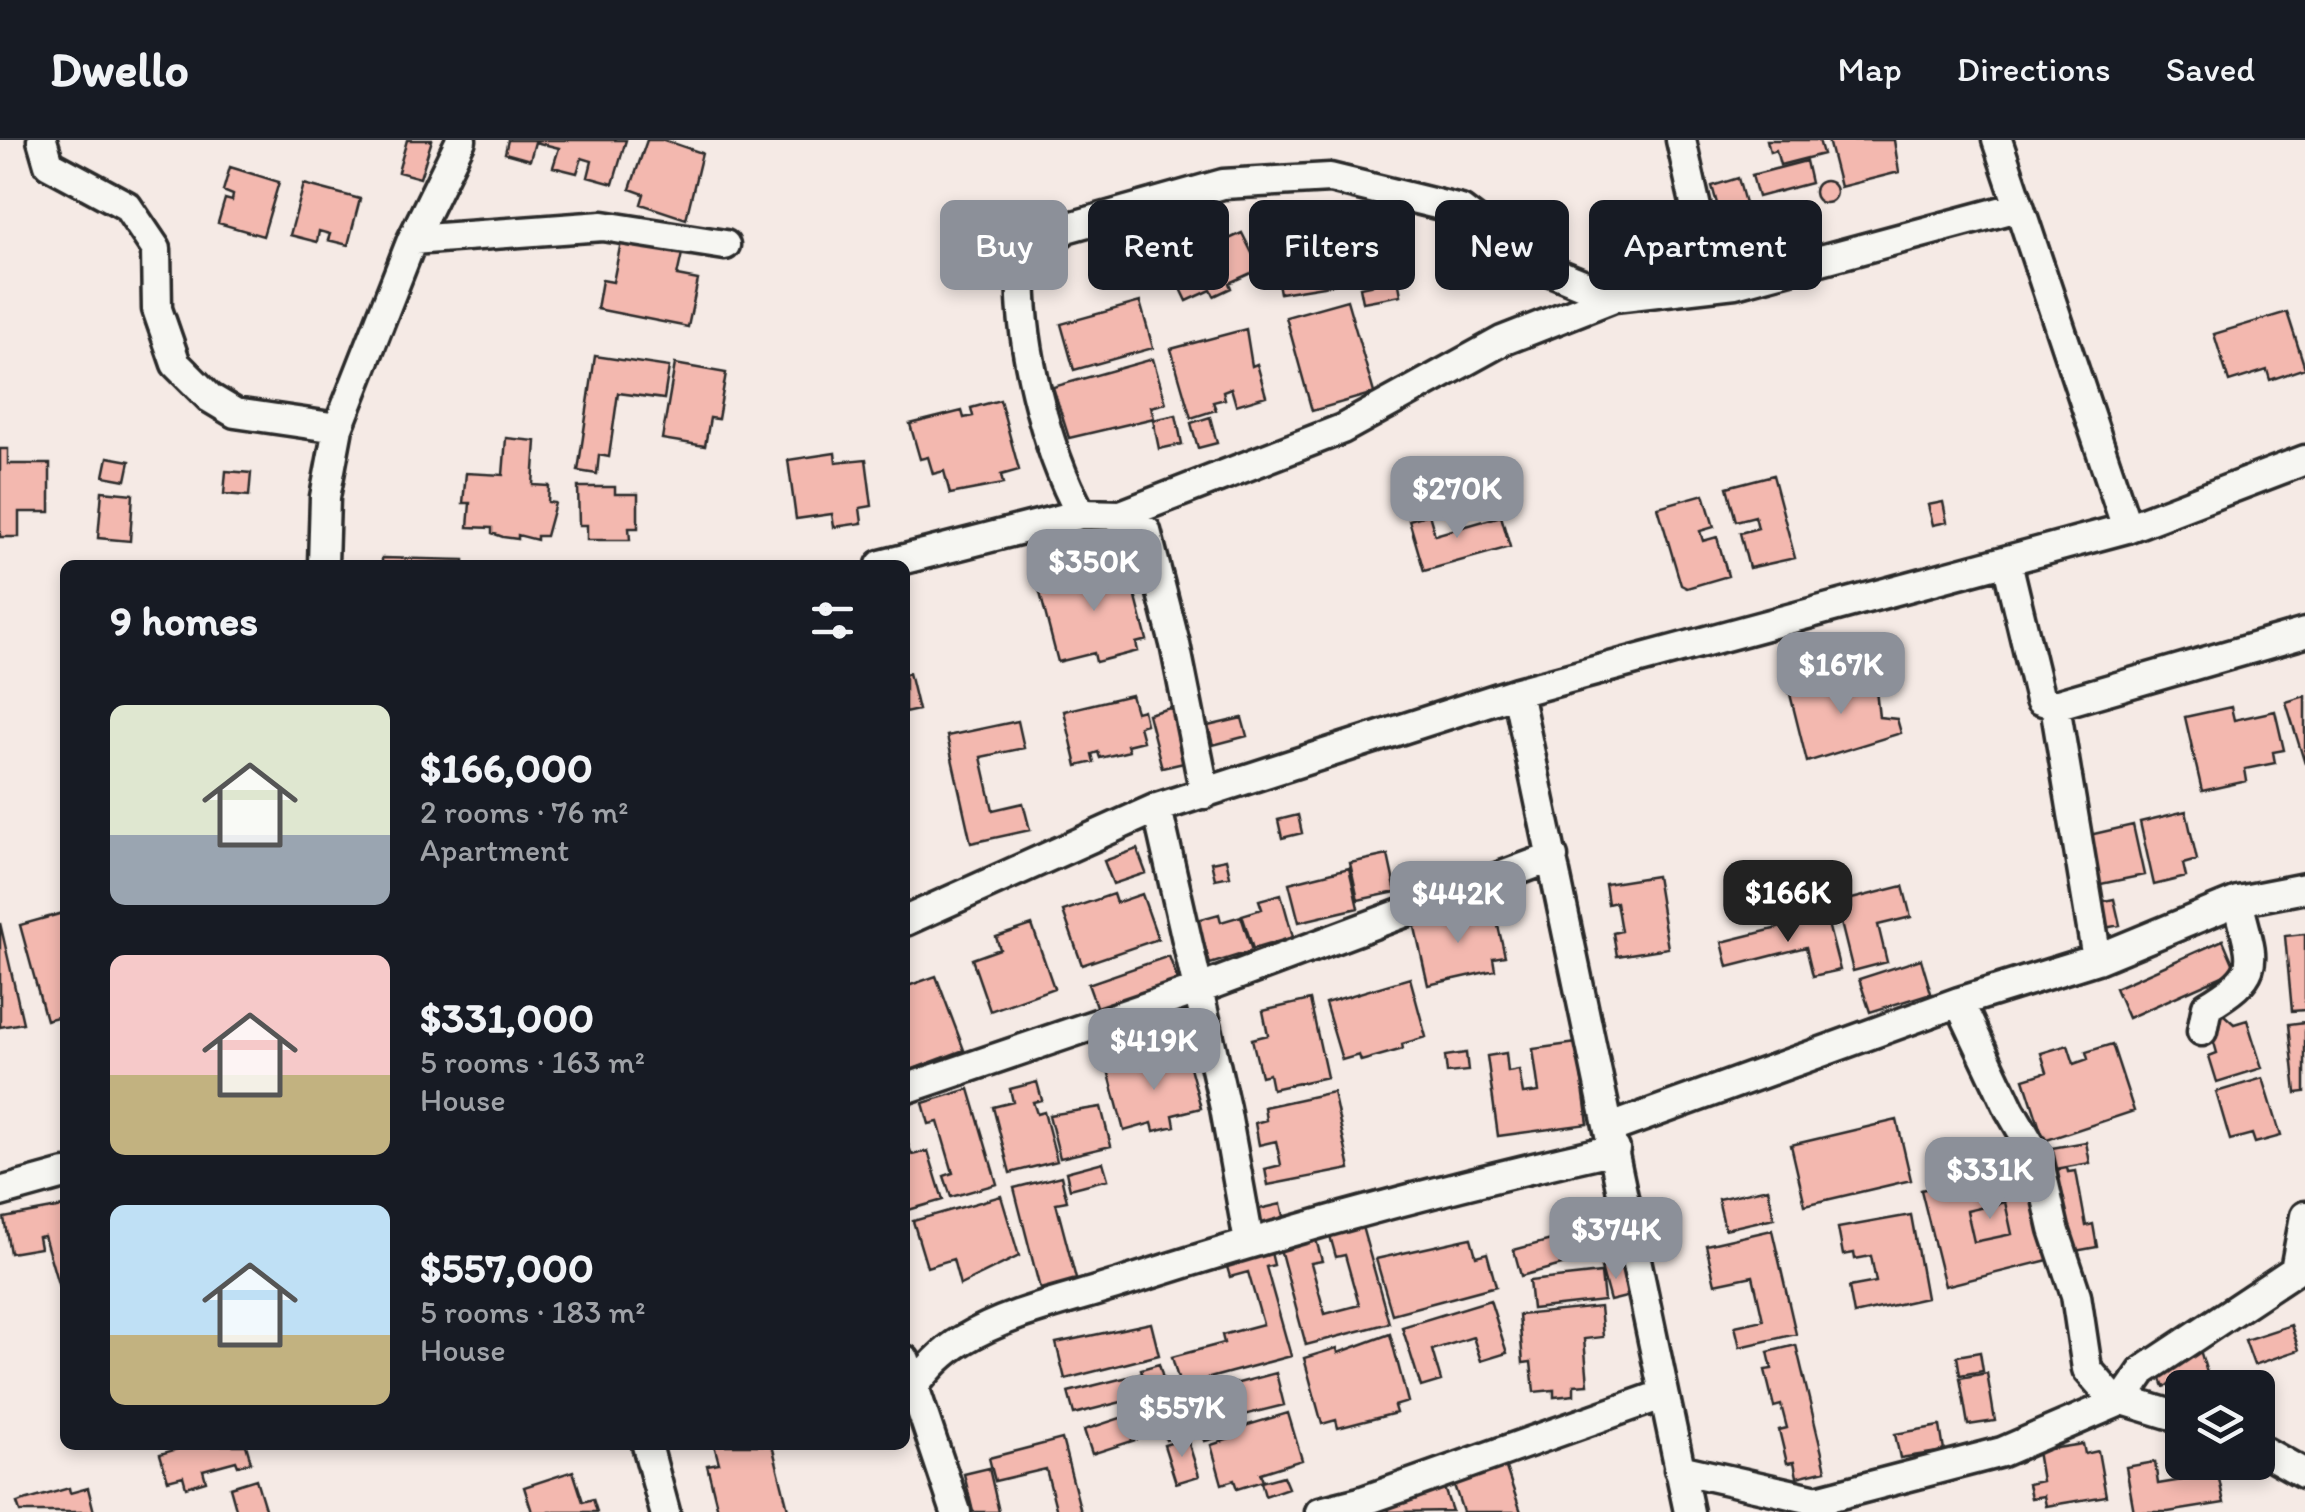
<!DOCTYPE html>
<meta charset="utf-8">
<style>
:root{--surface:#171b24;--page:#242831;--text:#f1f3f6;--muted:#9ea1a6;--line:#363941;--accent:#8c9099}
body{margin:0;font-family:Itim,sans-serif;background:var(--page);color:var(--text);height:100vh;display:flex;flex-direction:column;font-size:38px;white-space:nowrap}
*{box-sizing:border-box;margin:0}
p{font-size:32px;color:var(--muted)}
.icon{flex:none;width:55px;height:55px;fill:none;stroke:currentColor;stroke-width:2;stroke-linecap:round;stroke-linejoin:round}
.map{position:relative;flex:1;overflow:hidden}
.drawer{position:absolute;left:60px;top:420px;width:850px;height:890px;display:flex;flex-direction:column;background:var(--surface);border-radius:15px;box-shadow:0 5px 15px #0003}
.drawer>*{flex:none}
.hud{position:absolute;left:940px;top:60px;width:950px;height:90px;display:flex;gap:20px}
.buttons{position:absolute;left:2165px;top:1230px;display:grid;gap:20px}
.buttons a{display:grid;place-items:center;width:110px;height:110px;border-radius:15px;background:var(--surface);box-shadow:0 5px 15px #0003;font-size:50px}
.price{position:absolute;translate:-50% -85px;padding:0 22px;border-radius:20px;background:var(--accent);color:#fff;font-size:32px;line-height:65px;filter:drop-shadow(0 2px 5px #0008)}
.price::after{content:'';position:absolute;left:50%;top:60px;width:30px;height:22px;margin-left:-15px;background:inherit;clip-path:polygon(0 0,100% 0,50% 100%)}
.price.on{background:#222;color:#fff}
ul{padding:0;list-style:none}
li{display:flex;align-items:center;gap:30px;height:250px;padding:0 50px}
li span{display:grid;place-items:center;flex:none;width:280px;height:200px;border-radius:15px;color:#555}
li>.icon{margin-inline-start:auto}
span .icon{width:120px;height:120px;fill:#fffc;stroke-width:1}
li b{font-size:42px}
h2{display:flex;justify-content:space-between;align-items:center;height:120px;padding:0 50px;font-size:42px}
.chip{padding:0 35px;border-radius:15px;background:var(--surface);box-shadow:0 5px 15px #0003;font-size:35px;line-height:90px}
.chip.on{background:var(--accent);color:#fff}
header{display:flex;align-items:center;gap:60px;box-sizing:border-box;height:140px;padding:0 50px;background:var(--surface);border-bottom:2px solid var(--line)}
header strong{font-size:48px}
nav{display:flex;gap:55px;margin-inline-start:auto;font-size:35px}
.map>svg:first-child{display:block}
</style>
<header>
<strong>Dwello</strong>
<nav><a>Map</a><a>Directions</a><a>Saved</a></nav>
</header>
<div class="map">
<svg width="2305" height="1372" viewBox="0 0 2305 1372">
<rect width="100%" height="100%" fill="#f5eae5"/>
<filter id="ink" filterUnits="userSpaceOnUse"><feTurbulence type="fractalNoise" baseFrequency=".01" numOctaves="2"/><feDisplacementMap in="SourceGraphic" scale="20" xChannelSelector="R" yChannelSelector="G"/><feConvolveMatrix kernelMatrix="1 2 1 2 8 2 1 2 1" color-interpolation-filters="sRGB"/></filter>
<g filter="url(#ink)">
<path fill="#f3b8af" stroke="#2b2b2b" stroke-width="2.5" fill-rule="evenodd" d="M407 0H432L420 38 398 32Z
M508 0H626L613 44 588 37 592 21 582 18 577 33 553 27 559 8 535 2 530 20 505 13Z
M647 0H664L702 13 686 79 641 64 644 54 630 49Z
M1767 0H1819L1823 14 1780 25 1776 10 1770 12Z
M1828 0H1894L1899 32 1840 47Z
M1806 21 1811 43 1758 57 1752 35Z
M230 27 279 42 263 96 218 83 225 59 232 61 233 55 223 51Z
M1738 38 1752 88 1726 95 1712 46Z
M1814 52a11 11 0 1 1 22 0a11 11 0 1 1-22 0Z
M304 44 360 59 348 105 328 100 330 94 319 91 317 102 290 95Z
M1315 82 1327 124 1331 123 1329 107 1336 105 1335 99 1376 91 1385 136 1280 153 1268 91Z
M1736 102a11 11 0 1 1 22 0a11 11 0 1 1-22 0Z
M1242 93 1260 129 1229 143 1231 148 1214 156 1211 150 1187 161 1166 117 1213 94 1218 104Z
M622 97 683 109 677 136 698 140 688 187 597 169 602 140 613 142Z
M1398 139 1401 155 1363 162 1360 147Z
M1347 160 1374 253 1312 271 1286 177Z
M1140 162 1153 208 1074 230 1061 184Z
M2287 172 2305 228 2270 240 2267 230 2229 242 2214 194Z
M1246 189 1252 226 1257 224 1266 256 1236 265 1231 248 1223 251 1225 259 1213 262 1216 270 1191 278 1171 209Z
M595 216 669 227 664 259 618 253 609 317 599 315 597 334 578 331Z
M1153 219 1166 263 1151 267 1154 278 1069 298 1053 247Z
M675 224 726 233 718 279 710 278 705 306 662 299Z
M1000 260 1019 330 1001 335 1003 344 950 354 944 331 933 334 928 317 920 319 910 284 962 271 964 278 973 276 971 268Z
M1176 275 1182 304 1159 309 1153 280Z
M1210 277 1217 303 1198 308 1191 283Z
M506 298 536 301 533 345 549 346 548 362 555 363 546 396H537V400L518 395V399L503 397 492 393V388L468 387 470 363H463L466 333 503 335Z
M0 309H8V324H50V372H19V397H0Z
M835 313 836 322 866 319 872 366 860 368 862 383 834 387 832 374 796 379 788 320Z
M108 317 130 321 126 340 104 336Z
M226 331 251 333 249 356 224 354Z
M1773 335 1795 418 1749 428 1740 393 1758 388 1755 376 1736 381 1727 347Z
M1470 341 1475 358 1450 365 1446 348Z
M578 347H615V354H638V388H629L630 400H587V385H579Z
M102 351 133 354 130 401 98 398Z
M1704 354 1714 387 1700 391 1703 401 1717 397 1728 436 1687 448 1681 445 1658 367Z
M1943 362 1947 382 1933 385 1928 365Z
M1429 374 1435 395 1501 376 1510 407 1424 431 1409 380Z
M1051 408 1058 431 1034 439 1027 416Z
M382 418 464 420V425H382Z
M1127 423 1147 500 1136 503 1138 511 1096 522 1094 513 1058 522 1038 445Z
M909 533 918 570 905 573V535Z
M1874 533 1879 577 1897 579 1901 593 1807 622 1790 554Z
M1131 555 1136 572 1143 570 1146 584 1139 586 1143 601 1127 605 1129 611 1100 618 1098 612 1092 614 1094 622 1077 626 1064 571Z
M2305 556V624L2286 562Z
M1174 567 1188 622 1162 628 1148 574Z
M2231 567 2234 580 2275 571 2284 610 2273 612 2275 623 2245 629 2247 641 2202 651 2185 577Z
M1242 578 1247 596 1213 605 1208 586Z
M1018 581 1024 608 981 617 993 670 1023 663 1030 690 971 703 947 596Z
M2186 671 2197 720 2183 724 2186 737 2154 745 2140 682Z
M1298 675 1302 693 1282 698 1278 680Z
M2133 685 2144 735 2096 745 2085 696Z
M1137 709 1146 733 1113 744 1104 721Z
M1388 715 1396 752 1358 760 1350 723Z
M1226 719 1230 736 1215 739 1211 722Z
M1349 728 1358 768 1299 782 1289 743Z
M1656 736 1668 808 1617 816 1613 793 1621 791 1616 762 1608 764 1605 744Z
M1903 746 1911 777 1878 785 1887 822 1853 831 1836 763Z
M1113 754 1116 763 1142 754 1158 799 1082 825 1063 771Z
M1281 754 1293 797 1253 809 1242 775 1262 769 1259 760Z
M2114 759 2120 785 2100 789 2095 763Z
M1476 769 1479 781 1496 777 1505 816 1493 818 1495 830 1428 845 1414 783Z
M63 773 65 875 46 880 20 785Z
M1219 774 1221 782 1241 776 1252 811 1210 824 1197 780Z
M1826 776 1840 830 1813 836 1806 807 1728 827 1722 802Z
M0 783 23 883 0 887Z
M1032 785 1054 848 990 871 972 819 1000 809 996 797Z
M2305 794V870L2292 871 2285 796Z
M2223 800 2236 830 2128 878 2115 848Z
M1169 816 1178 841 1097 869 1088 844Z
M1921 819 1931 853 1870 872 1859 839Z
M936 836 964 910 905 932V847Z
M1410 838 1426 897 1402 904 1403 909 1361 921 1359 915 1342 920 1325 863Z
M1310 860 1327 937 1272 949 1269 934 1261 936 1252 899 1268 895 1263 871Z
M2223 874 2234 884 2247 880 2262 928 2217 942 2209 916 2217 913 2207 878Z
M2305 882V952L2296 953 2289 884Z
M1577 903 1588 984 1498 996 1487 916 1506 913 1508 932 1519 930 1523 954 1539 952 1533 909Z
M2112 904 2134 971 2044 1001 2024 939 2047 932 2041 913 2068 905 2074 924 2088 919 2086 912Z
M1466 913 1468 931 1447 933 1445 916Z
M1171 914 1175 927 1189 923 1201 968 1173 975 1175 986 1154 991 1152 983 1124 991 1108 930Z
M2263 938 2281 996 2255 1003 2252 994 2230 1000 2216 952Z
M1037 942 1042 960 1033 962 1037 974 1044 972 1057 1021 1010 1033 993 967 1013 962 1010 949Z
M969 949 997 1044 951 1057 944 1036 953 1033 938 982 929 984 923 963Z
M1333 952 1350 1029 1268 1045 1265 1029 1281 1025 1276 1001 1259 1005 1255 983 1266 980 1264 967Z
M1101 967 1111 1006 1060 1018 1049 975Z
M1897 980 1911 1040 1805 1065 1791 1005Z
M1974 999 1985 1025 1941 1043 1930 1017Z
M2086 1002 2090 1023 2050 1030 2046 1009Z
M908 1004 912 1015 928 1011 943 1060 905 1071Z
M1103 1022 1108 1039 1070 1049 1066 1032Z
M2028 1023 2052 1119 1945 1146 1921 1050ZM2005 1062 2012 1094 1974 1102 1967 1071Z
M2067 1028 2068 1032 2076 1031 2086 1086 2093 1084 2097 1107 2064 1113 2050 1031Z
M1061 1036 1067 1061 1056 1063 1076 1139 1040 1149 1014 1048Z
M1768 1048 1774 1078 1725 1089 1718 1059Z
M1001 1056 1019 1116 960 1145 953 1119 927 1127 913 1081Z
M2005 1062 2012 1094 1974 1102 1967 1071Z
M1281 1064 1285 1080 1259 1086 1255 1070Z
M63 1067 65 1075V1168L44 1096 38 1097 40 1108 10 1113 4 1078Z
M1911 1075 1926 1158 1854 1174 1849 1147 1876 1142 1871 1116 1855 1119 1854 1113 1843 1115 1838 1088Z
M1361 1083 1389 1183 1306 1205 1279 1105 1315 1096 1322 1121 1311 1123 1325 1174 1359 1165 1345 1115 1336 1117 1329 1092Z
M1772 1090 1796 1194 1740 1207 1735 1186 1763 1180 1753 1136 1715 1144 1706 1105Z
M1562 1097 1569 1123 1521 1136 1514 1110Z
M1471 1098 1476 1116 1487 1113 1496 1146 1392 1174 1376 1119Z
M1270 1108 1274 1125 1266 1127 1291 1216 1180 1246 1172 1217 1224 1203 1222 1195 1263 1184 1248 1132 1230 1137 1225 1120Z
M1621 1122 1630 1156 1610 1161 1601 1128Z
M1601 1133 1604 1161 1532 1169 1529 1141Z
M1490 1160 1507 1213 1481 1221 1473 1197 1432 1210 1441 1241 1421 1247 1402 1187Z
M1600 1167 1603 1197 1584 1199 1588 1244 1574 1245V1255L1554 1257V1250L1534 1252 1531 1222 1523 1223 1519 1175Z
M1151 1183 1159 1215 1065 1239 1056 1203Z
M2291 1185 2299 1210 2254 1225 2245 1200Z
M1390 1194 1408 1262 1394 1266 1396 1273 1338 1288 1336 1280 1322 1284 1304 1218 1337 1208 1338 1213Z
M1796 1205 1826 1330 1797 1337 1794 1322 1787 1323 1779 1290 1787 1288 1781 1265 1774 1267 1765 1230 1772 1229 1768 1212Z
M2200 1210 2207 1233 2164 1247 2156 1225Z
M1980 1212 1983 1231 1960 1235 1957 1216Z
M1159 1224 1166 1250 1148 1254 1141 1229Z
M1276 1233 1284 1265 1224 1280 1228 1295 1205 1301 1193 1255Z
M1987 1233 1995 1281 1968 1285 1960 1238Z
M1140 1234 1145 1256 1074 1274 1068 1252Z
M1178 1259 1189 1293 1166 1300 1163 1291 1092 1314 1084 1290Z
M1288 1273 1302 1320 1260 1333 1263 1341 1237 1349 1234 1340 1222 1344 1211 1305 1230 1299 1228 1291Z
M1940 1286 1944 1311 1900 1318 1895 1294Z
M1187 1298 1199 1336 1176 1343 1164 1305Z
M1062 1299 1081 1372H1057L1046 1329 995 1341 989 1318Z
M2083 1304 2085 1314 2098 1311 2106 1356 2046 1366 2044 1356 2031 1358 2028 1344 2042 1341 2037 1311Z
M191 1305H246L251 1322 238 1326 236 1321 203 1330 206 1341 186 1347 183 1336 168 1340 160 1314Z
M714 1305H772L788 1369 718 1370 707 1325 719 1323Z
M2155 1322 2158 1344 2218 1334 2224 1363 2168 1372H2134L2126 1327Z
M1505 1325 1521 1372H1463L1453 1342Z
M989 1328 999 1372H973L964 1334Z
M573 1331 583 1362 593 1359 597 1372H532L524 1347Z
M1283 1336 1288 1348 1265 1356 1261 1342Z
M256 1339 266 1372H237L230 1347Z
M1442 1342 1452 1371 1389 1372 1385 1360Z
M69 1348 70 1353 88 1348 94 1372H20L17 1363Z"/>
<g fill="none" stroke-linecap="round" stroke-linejoin="round">
<g stroke="#2b2b2b" stroke-width="35">
<path id="minor" d="M42 0 49 24 127 66 156 109 157 169 176 224 210 258 235 273 338 288
M1681 0 1708 122 1735 143
M1997 0 2127 388
M412 100 603 86 725 105
M1081 374C1045 308 1018 200 1022 125L1066 88 1223 44 1330 38 1461 70 1529 122 1614 157 1735 143 2018 67
M1121 375 1342 289 1502 201 1614 157
M2007 422 2040 560 2055 565 2305 493
M323 425 325 357 338 288 412 100 461 0
M881 425 1081 374 1121 375 1146 391 1175 504 1205 654
M1517 552 1689 1372
M2055 565 2097 819
M1157 668 1225 968 1249 1102
M905 781 1157 668 1517 552 2127 388 2305 320
M1959 862 2010 970 2038 1018 2054 1089 2076 1155 2087 1229 2116 1262
M2202 891 2207 866C2266 831 2252 821 2238 761
M905 949 1197 850 1553 717
M1611 988 1959 862 2097 819 2238 761 2305 748
M0 1052 65 1034
M905 1220 956 1372
M913 1247C928 1229 942 1212 963 1200 1011 1171 1075 1159 1128 1141 1289 1089 1451 1046 1615 1009
M2123 1260 2143 1231 2295 1130 2305 1076
M647 1305 665 1372
M2258 1308 2305 1334
M1679 1329 1817 1360 2002 1312 2123 1260 2182 1278
M1320 1372 1360 1362 1662 1255"/>
</g>
<use href="#minor" stroke="#f6f6f2" stroke-width="28"/>
</g>
</g>
</svg>
<div class="buttons">
<a><svg class="icon" aria-label="layers" viewBox="0 0 24 24"><path d="M12 4l9 5-9 5-9-5zM3 14l9 5 9-5"/></svg></a>
</div>
<b class="price" style="left:1457px;top:401px">$270K</b>
<b class="price" style="left:1094px;top:474px">$350K</b>
<b class="price" style="left:1841px;top:577px">$167K</b>
<b class="price on" style="left:1788px;top:805px">$166K</b>
<b class="price" style="left:1458px;top:806px">$442K</b>
<b class="price" style="left:1154px;top:953px">$419K</b>
<b class="price" style="left:1990px;top:1082px">$331K</b>
<b class="price" style="left:1616px;top:1142px">$374K</b>
<b class="price" style="left:1182px;top:1320px">$557K</b>
<div class="hud">
<a class="chip on">Buy</a>
<a class="chip">Rent</a>
<a class="chip">Filters</a>
<a class="chip">New</a>
<a class="chip">Apartment</a>
</div>
<section class="drawer">
<h2>9 homes<svg class="icon" aria-label="filters" viewBox="0 0 24 24"><path d="M4 7h16M4 17h16"/><circle cx="9" cy="7" r="2"/><circle cx="15" cy="17" r="2"/></svg></h2>
<ul>
<li><span style="background:linear-gradient(#dfe7d0 65%,#9aa5b1 0)"><svg class="icon" aria-label="home" viewBox="0 0 24 24"><path d="M3 11l9-7 9 7M6 9v11h12V9"/></svg></span><div><b>$166,000</b><p>2 rooms · 76 m²</p><p>Apartment</p></div></li>
<li><span style="background:linear-gradient(#f6c9c9 60%,#c2b280 0)"><svg class="icon" aria-label="home" viewBox="0 0 24 24"><path d="M3 11l9-7 9 7M6 9v11h12V9"/></svg></span><div><b>$331,000</b><p>5 rooms · 163 m²</p><p>House</p></div></li>
<li><span style="background:linear-gradient(#bfe0f5 65%,#c2b280 0)"><svg class="icon" aria-label="home" viewBox="0 0 24 24"><path d="M3 11l9-7 9 7M6 9v11h12V9"/></svg></span><div><b>$557,000</b><p>5 rooms · 183 m²</p><p>House</p></div></li>
</ul>
</section>
</div>
